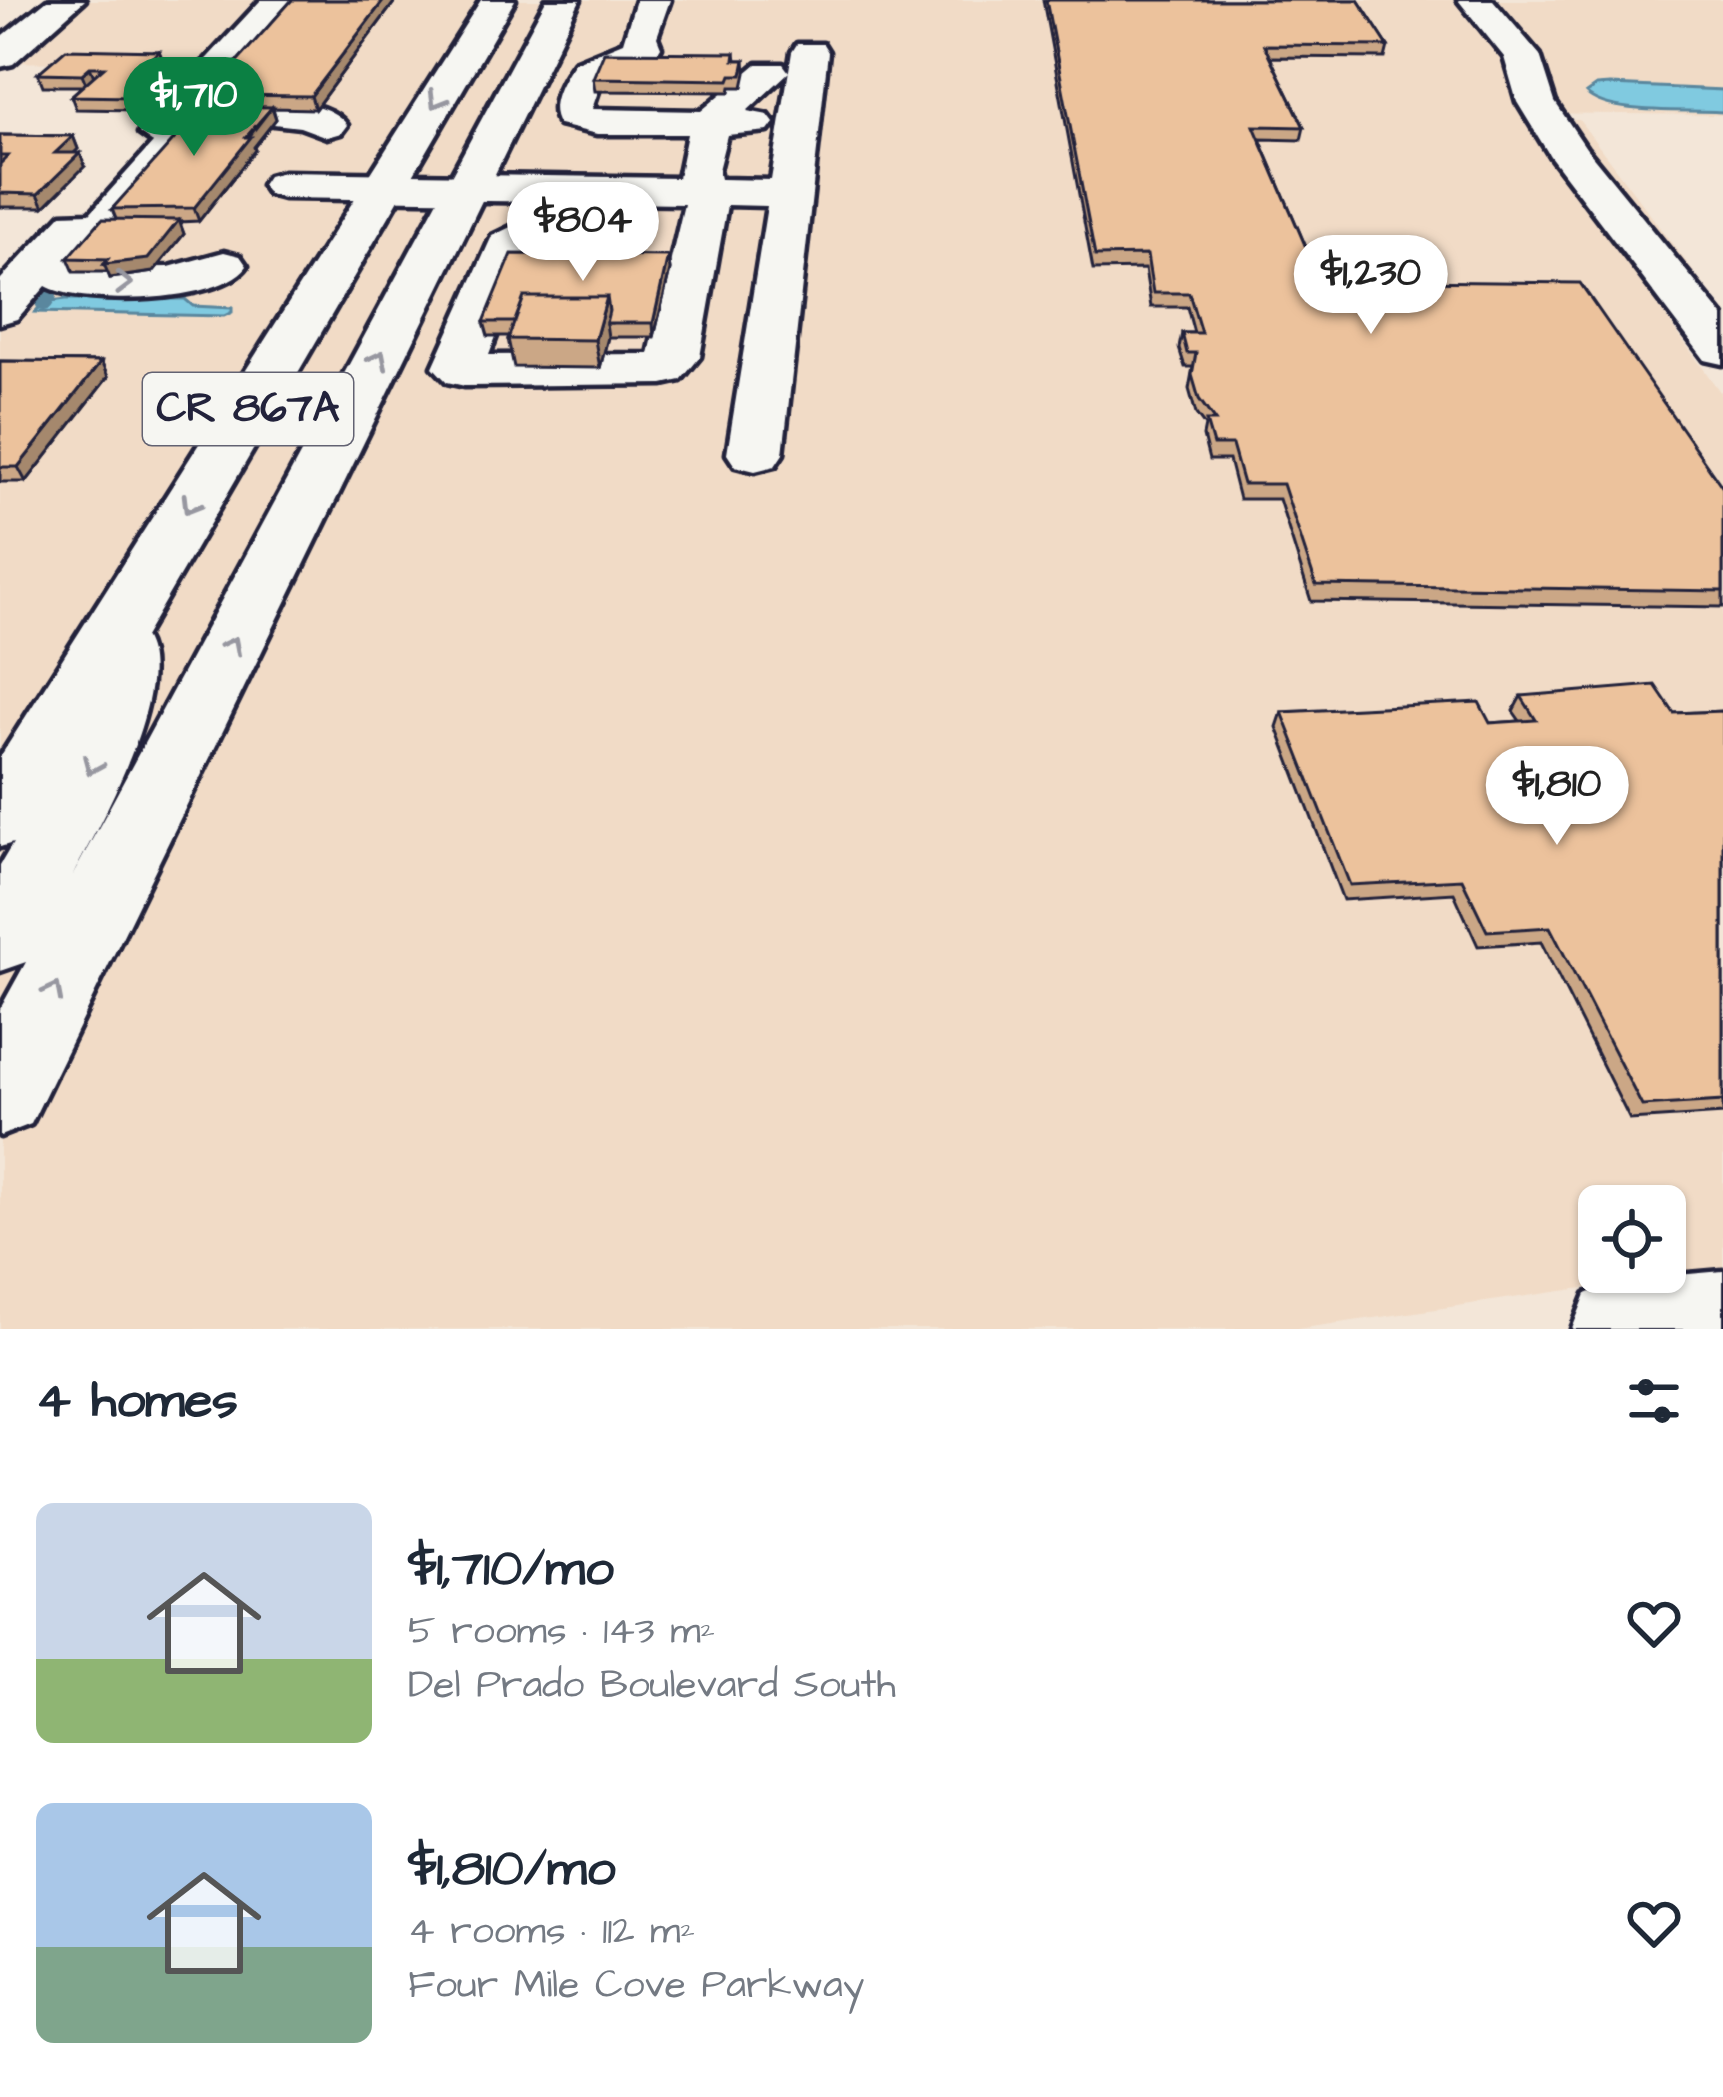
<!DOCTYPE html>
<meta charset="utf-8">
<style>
:root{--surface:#fff;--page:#f2f2f3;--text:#1f2937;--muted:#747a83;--accent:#0b8043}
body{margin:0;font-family:"Architects Daughter",sans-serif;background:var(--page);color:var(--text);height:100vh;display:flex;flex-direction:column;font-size:45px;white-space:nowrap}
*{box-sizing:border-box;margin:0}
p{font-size:39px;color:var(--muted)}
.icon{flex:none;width:66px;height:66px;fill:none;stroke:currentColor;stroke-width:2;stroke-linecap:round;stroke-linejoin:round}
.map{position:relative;height:1329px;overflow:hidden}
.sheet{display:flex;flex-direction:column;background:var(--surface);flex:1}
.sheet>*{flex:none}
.tools{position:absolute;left:1578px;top:1185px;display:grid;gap:24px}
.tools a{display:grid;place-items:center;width:108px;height:108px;border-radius:18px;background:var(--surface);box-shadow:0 3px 9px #0004;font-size:60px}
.price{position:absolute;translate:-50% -102px;padding:0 27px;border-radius:42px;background:#fff;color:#222;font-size:39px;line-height:78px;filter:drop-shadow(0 3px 6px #0008)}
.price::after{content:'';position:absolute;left:50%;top:72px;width:36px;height:27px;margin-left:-18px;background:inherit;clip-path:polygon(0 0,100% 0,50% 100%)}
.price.selected{background:var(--accent);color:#fff}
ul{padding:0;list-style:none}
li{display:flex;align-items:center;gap:36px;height:300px;padding:0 36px}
li span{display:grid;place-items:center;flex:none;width:336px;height:240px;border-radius:18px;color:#555}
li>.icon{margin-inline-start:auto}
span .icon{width:144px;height:144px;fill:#fffc;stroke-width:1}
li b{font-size:51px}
h2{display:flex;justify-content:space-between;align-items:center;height:144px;padding:0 36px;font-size:51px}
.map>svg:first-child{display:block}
</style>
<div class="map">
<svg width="1723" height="1329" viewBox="0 0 1723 1329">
<rect width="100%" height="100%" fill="#f3e6d8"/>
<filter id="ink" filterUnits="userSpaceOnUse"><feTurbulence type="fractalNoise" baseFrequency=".00833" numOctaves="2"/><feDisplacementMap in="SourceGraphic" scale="24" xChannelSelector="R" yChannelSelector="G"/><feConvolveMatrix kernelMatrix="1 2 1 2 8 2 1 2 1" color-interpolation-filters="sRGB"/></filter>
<g filter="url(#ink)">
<path fill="#f1dbc6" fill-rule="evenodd" d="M69 0H1723V115L1519 113 1723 396V1268L1297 1329H0V304L220 65 0 62ZM1599 1206H1665V1272H1599Z
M1539 120H1579L1723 311V369Z"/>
<path fill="#80cae0" stroke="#5a879e" stroke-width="3" d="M1610 85 1723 90V112C1689 109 1608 116 1586 93L1596 86Z
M66 299H185L193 306 232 308V312L224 316 35 312 44 302Z"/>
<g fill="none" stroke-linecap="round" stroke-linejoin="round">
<path stroke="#5a879e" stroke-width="18" d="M44 302 48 296"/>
<g stroke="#22223b" stroke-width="9">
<path id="minor" d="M47 0H85L13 64 0 67V38Z
M261 0H296L207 103C242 98 325 93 347 125L341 133 327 137 300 127 265 123 211 126 91 268 169 267 224 252 240 256 247 266C222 303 83 307 46 286L17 319 0 324V280L62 214 90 213 153 143 139 133 145 125Z
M636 0H670L657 37 661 47 656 55 603 77 592 109 701 111 757 64H783L789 72 747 111 768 115 774 123 768 131 727 135 718 170 720 179 771 180 792 52 797 44H823L828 52 783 454 775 466 755 471 735 466 727 454 767 206 727 205 700 357 681 380 663 384 465 386 447 382 433 367 492 236 521 222 537 226 544 236 528 252 489 355 649 354 684 204 283 198 268 194 262 185 268 176 283 172 678 178 687 134H597L559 125C546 107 562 79 574 62L623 42Z
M1458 0H1493L1540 55 1555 102 1586 148 1723 316V364L1705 360 1550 156 1517 102 1504 57Z
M1723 1271V1329H1572L1586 1294 1621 1280Z"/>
</g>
<g stroke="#22223b" stroke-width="9">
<path id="major" d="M481 0H515L144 637C176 691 99 824 73 875L546 0H580L31 1124 0 1136V1009L26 962 0 971V865L13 843 0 847V757Z"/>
</g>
<use href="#minor" fill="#f6f6f2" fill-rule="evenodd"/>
<use href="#major" fill="#f6f6f2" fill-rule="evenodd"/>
</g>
<path fill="#cba786" stroke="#22223b" stroke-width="3" d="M292 0H396L315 109 273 108 276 119 254 147 255 150 199 221 179 222 184 234 153 272 110 278 108 272H74L68 258 116 219 112 209 210 106 207 95Z
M1043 0H1358L1388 46 1385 58 1270 57 1304 127 1301 140 1260 139 1320 280 1723 488V607L1311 601 1279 499H1239L1229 460H1209L1203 436 1205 426 1196 414 1189 389 1193 367H1185L1179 348 1182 333H1194L1187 307H1151L1145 269 1093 270Z
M159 51 164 63 162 64H167L172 76 139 110 76 109 71 96 82 86H43L38 73Z
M735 53 736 60H745L746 73 743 87H731L730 92 595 91 593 78Z
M0 135 73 136 78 149 74 153 85 166 44 207H0Z
M668 256 670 270 654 337H608L600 368 514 367 508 339 509 336H488L484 322Z
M0 361 101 362 108 377 26 482H0Z
M1521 696 1674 713 1723 711V1114L1630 1120 1541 942 1478 946 1454 893 1343 900 1277 727 1282 712 1490 723 1520 721 1513 711Z"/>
<path fill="#a5886d" stroke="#22223b" stroke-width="3" d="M384 0H396L315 109 311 96Z
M159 51 164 63 150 76 145 64Z
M167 64 172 76 139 110 134 97Z
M90 67 95 79 87 86 82 74Z
M272 107 276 119 254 147 255 150 199 221 194 208Z
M73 136 78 149 61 166 55 153Z
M80 153 85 166 44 207 38 194Z
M179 220 184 234 153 272 110 278 104 264Z
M668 256 670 270 654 337 653 323Z
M607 297 611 323H606L608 337 600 368 595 340Z
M101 362 108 377 26 482 18 467Z"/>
<path fill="#ecc29c" stroke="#22223b" stroke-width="3" d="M292 0H384L311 96 207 95Z
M1046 0H1358L1388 46 1264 45 1304 127 1254 126 1320 280 1580 283 1723 488V591L1316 585 1283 484H1243L1232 445H1213L1206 421H1215L1199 399 1192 375 1196 353H1187L1182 333H1201L1189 293H1153L1147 255 1095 256Z
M66 49 159 51 145 64H167L134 97 71 96 104 67H90L82 74 38 73Z
M604 52 735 53 734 60H745L742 75H731L729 80 593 78Z
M204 106 272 107 246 137H251L194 208 112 209Z
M0 135 73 136 55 153H80L38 194 0 193V164L8 156H0Z
M102 219 179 220 148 259 104 264 108 259 68 258Z
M512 254 668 256 653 323H606L609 311 607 297H524L515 322H484Z
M524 297H607L595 340 508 339Z
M0 361 101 362 18 467H0Z
M1655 685 1674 713 1723 711V1101L1642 1106 1550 927 1487 931 1462 879 1350 885 1282 712 1479 702 1490 723 1536 720 1521 696Z"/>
<defs><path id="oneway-chevron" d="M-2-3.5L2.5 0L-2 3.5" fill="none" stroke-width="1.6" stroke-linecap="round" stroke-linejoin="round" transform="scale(3)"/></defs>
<g stroke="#9797a0">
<use href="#oneway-chevron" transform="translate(437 100) rotate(121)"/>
<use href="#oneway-chevron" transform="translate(124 283) rotate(1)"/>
<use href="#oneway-chevron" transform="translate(379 359) rotate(-63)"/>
<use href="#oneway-chevron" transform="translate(190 505) rotate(121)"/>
<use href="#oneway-chevron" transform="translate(232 645) rotate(-63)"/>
<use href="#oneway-chevron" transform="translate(92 766) rotate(113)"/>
<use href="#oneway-chevron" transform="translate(54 991) rotate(-63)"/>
</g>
</g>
<g text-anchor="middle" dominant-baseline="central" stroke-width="9" stroke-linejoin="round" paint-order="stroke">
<rect fill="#f6f6f2" stroke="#626272" stroke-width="3" x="143" y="373" width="210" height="72" rx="9"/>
<g font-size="42" font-weight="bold" fill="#22223b">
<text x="248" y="409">CR 867A</text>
</g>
</g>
</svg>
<div class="tools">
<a><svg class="icon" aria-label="locate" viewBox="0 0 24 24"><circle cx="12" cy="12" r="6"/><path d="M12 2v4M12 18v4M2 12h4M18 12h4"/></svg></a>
</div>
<b class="price selected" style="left:194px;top:159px">$1,710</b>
<b class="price" style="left:583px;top:284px">$804</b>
<b class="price" style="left:1371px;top:337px">$1,230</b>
<b class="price" style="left:1557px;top:848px">$1,810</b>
</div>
<section class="sheet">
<h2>4 homes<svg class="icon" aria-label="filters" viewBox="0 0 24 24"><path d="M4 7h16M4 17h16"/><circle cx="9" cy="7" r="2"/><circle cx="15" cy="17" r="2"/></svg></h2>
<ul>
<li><span style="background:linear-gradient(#c9d6e8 65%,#8fb573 0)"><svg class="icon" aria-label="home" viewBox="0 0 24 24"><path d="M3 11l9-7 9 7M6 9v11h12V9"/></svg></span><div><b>$1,710/mo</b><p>5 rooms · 143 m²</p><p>Del Prado Boulevard South</p></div><svg class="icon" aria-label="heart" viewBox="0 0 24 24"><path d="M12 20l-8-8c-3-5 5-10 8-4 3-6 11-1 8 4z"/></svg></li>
<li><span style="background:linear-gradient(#a9c7e8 60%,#7fa58c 0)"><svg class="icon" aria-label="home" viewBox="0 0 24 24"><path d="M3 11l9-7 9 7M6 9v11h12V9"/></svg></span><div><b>$1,810/mo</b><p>4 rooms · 112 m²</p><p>Four Mile Cove Parkway</p></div><svg class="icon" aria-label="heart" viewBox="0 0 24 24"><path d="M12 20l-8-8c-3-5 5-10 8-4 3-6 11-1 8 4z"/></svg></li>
</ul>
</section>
